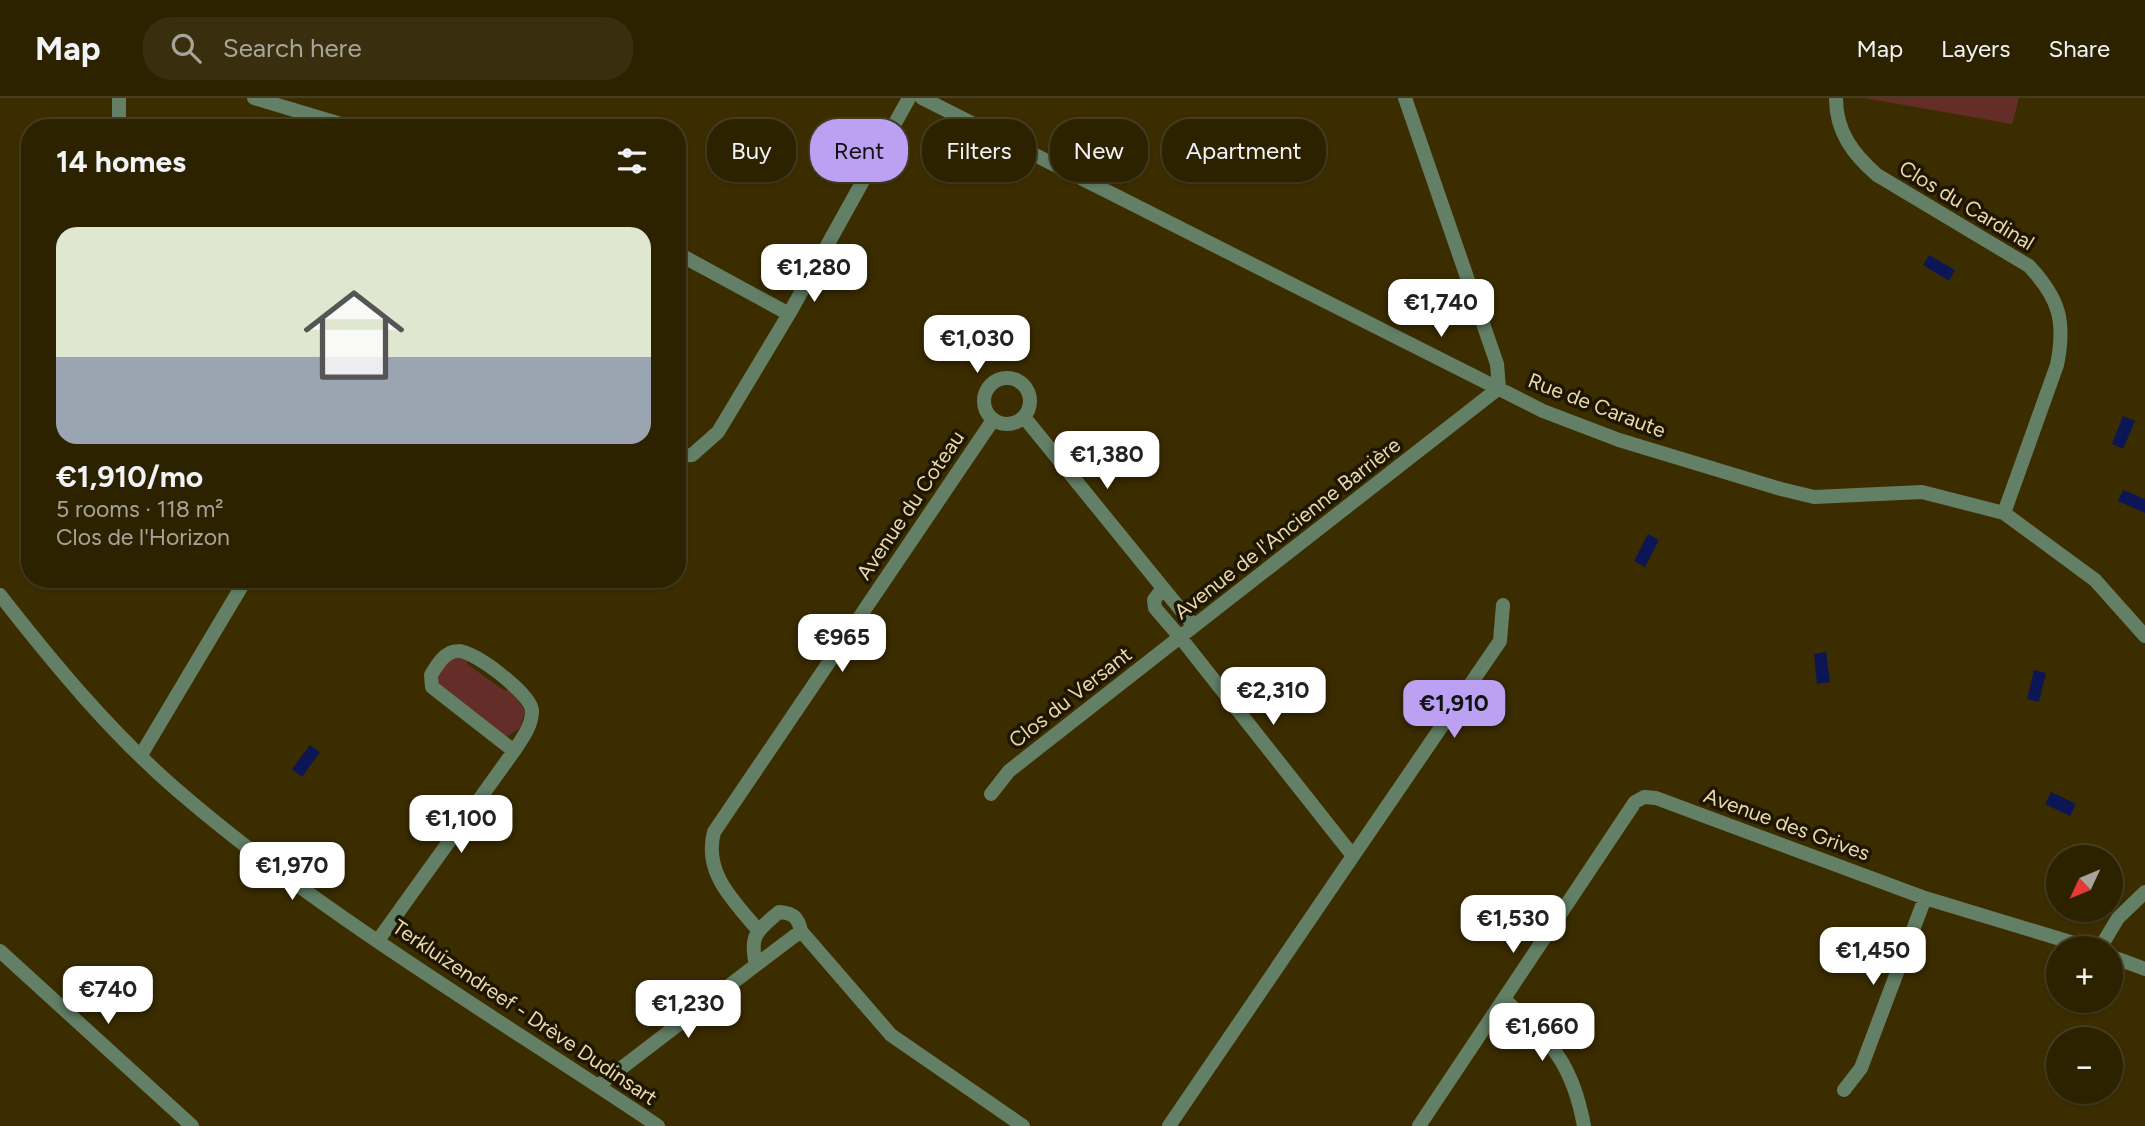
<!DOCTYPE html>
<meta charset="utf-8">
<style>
:root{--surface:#2d2200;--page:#392f0f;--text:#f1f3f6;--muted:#a7a499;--line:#483f22;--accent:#bca0f2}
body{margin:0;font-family:Figtree,sans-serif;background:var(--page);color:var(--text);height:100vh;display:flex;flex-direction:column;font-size:26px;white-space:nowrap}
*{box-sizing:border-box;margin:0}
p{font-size:23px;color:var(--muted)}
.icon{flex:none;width:38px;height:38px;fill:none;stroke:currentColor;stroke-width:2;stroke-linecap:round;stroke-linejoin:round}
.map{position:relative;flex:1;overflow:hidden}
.drawer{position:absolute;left:21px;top:21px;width:665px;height:469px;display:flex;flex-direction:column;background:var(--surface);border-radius:28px;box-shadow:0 2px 5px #0004,0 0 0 2px var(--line)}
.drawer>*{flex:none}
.guide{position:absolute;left:707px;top:21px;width:665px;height:63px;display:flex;gap:14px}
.needle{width:46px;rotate:226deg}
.tools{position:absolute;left:2046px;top:747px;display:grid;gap:14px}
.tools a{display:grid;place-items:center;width:77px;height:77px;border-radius:50%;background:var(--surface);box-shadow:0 2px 5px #0004,0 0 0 2px var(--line);font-size:35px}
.price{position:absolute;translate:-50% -60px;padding:0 16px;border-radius:14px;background:#fff;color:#222;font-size:23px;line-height:46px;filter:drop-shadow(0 2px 4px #0008)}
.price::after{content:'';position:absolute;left:50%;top:42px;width:21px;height:16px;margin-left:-10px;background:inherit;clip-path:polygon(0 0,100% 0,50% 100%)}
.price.selected{background:var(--accent);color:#111}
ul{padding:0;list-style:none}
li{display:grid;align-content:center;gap:14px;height:371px;padding:0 35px}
li span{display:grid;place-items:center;height:217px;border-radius:21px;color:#555}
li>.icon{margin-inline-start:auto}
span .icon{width:126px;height:126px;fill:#fffc;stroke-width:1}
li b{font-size:30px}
h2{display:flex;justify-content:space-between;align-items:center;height:84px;padding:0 35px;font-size:30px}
.tag{padding:0 24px;border-radius:28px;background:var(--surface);box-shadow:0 2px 5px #0004,0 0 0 2px var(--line);font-size:24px;line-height:63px}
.tag.selected{background:var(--accent);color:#111}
header{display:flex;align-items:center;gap:42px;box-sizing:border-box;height:98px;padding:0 35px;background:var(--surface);border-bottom:2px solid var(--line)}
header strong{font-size:33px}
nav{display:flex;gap:38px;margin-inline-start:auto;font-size:24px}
.search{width:490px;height:63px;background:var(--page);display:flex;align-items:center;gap:18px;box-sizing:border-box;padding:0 24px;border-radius:28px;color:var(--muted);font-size:26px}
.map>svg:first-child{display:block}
</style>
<header>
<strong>Map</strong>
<div class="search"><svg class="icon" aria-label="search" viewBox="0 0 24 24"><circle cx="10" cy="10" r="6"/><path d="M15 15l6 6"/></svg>Search here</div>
<nav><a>Map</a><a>Layers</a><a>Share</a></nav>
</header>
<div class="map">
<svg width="2145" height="1028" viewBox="0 0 2145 1028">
<rect width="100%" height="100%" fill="#3c2d00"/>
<path fill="#642d27" d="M1864 0H2019L2012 26Z
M456 558 468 561 467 566 505 593 509 590 525 613 520 630 508 638 501 636 439 589C436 572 444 567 456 558Z"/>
<path fill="#0c1654" d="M1929 157 1955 172 1949 183 1923 167Z
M2123 318 2135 323 2123 351 2112 346Z
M2123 392 2145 401V415L2118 403Z
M1648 436 1659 442 1645 469 1634 463Z
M1826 554 1830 584 1817 586 1814 556Z
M2034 572 2046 575 2039 604 2027 601Z
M310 647 320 654 302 679 292 671Z
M2051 694 2076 706 2070 718 2045 706Z"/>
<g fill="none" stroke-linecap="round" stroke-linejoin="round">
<path stroke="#638067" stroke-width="14" d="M119 0V30
M254 0 354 30
M922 0 1543 313 1619 342 1781 391 1814 399 1922 394 2004 415 2095 482 2145 538
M1836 0C1836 34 1853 56 1877 77L2029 168C2059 200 2066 223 2057 267L2004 415
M677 155 789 216
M984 303a23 23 0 1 1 46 0a23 23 0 1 1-46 0Z
M1024 319 1163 490
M677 358 692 357 718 334 789 216 909 0
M0 497C54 566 111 635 177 692 323 818 498 920 658 1028
M141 657 246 481
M991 696 1009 673 1180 539 1155 510 1154 502 1163 490 1194 528
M1353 758 1500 543 1503 507
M779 814C793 815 798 819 801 833L756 867C749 837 757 833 779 814Z
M758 832C734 803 703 775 714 734L993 322
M801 833 891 937 1023 1028
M379 841 514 653C522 641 532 628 532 613 532 597 474 552 458 553 445 553 437 567 431 577L432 589 514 653
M2100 850 2118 820 2145 794
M0 853 192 1028
M2110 858 2145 871
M1504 901C1551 945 1572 963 1584 1028
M598 988 756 867
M1844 992 1861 970 1925 800
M1169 1028 1353 758 1180 539 1499 290 1497 266 1405 0
M1419 1028 1635 704 1644 699 1656 700 1925 800 2090 850"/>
</g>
<g text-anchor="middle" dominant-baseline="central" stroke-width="7" stroke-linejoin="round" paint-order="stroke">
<g font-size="21" fill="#e8d9b3" stroke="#1f1600">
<text transform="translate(1967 107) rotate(31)">Clos du Cardinal</text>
<text transform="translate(1597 307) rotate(21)">Rue de Caraute</text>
<text transform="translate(910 407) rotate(-56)">Avenue du Coteau</text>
<text transform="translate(1287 430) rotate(-38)">Avenue de l'Ancienne Barrière</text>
<text transform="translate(1070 599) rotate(-38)">Clos du Versant</text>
<text transform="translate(1787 726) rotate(20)">Avenue des Grives</text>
<text transform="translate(525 914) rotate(34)">Terkluizendreef - Drève Dudinsart</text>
</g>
</g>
</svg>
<div class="tools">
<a><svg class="needle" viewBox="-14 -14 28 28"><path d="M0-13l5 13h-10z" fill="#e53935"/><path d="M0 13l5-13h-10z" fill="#a7a499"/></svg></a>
<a>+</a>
<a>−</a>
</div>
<b class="price" style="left:814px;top:206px">€1,280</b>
<b class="price" style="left:1441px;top:241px">€1,740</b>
<b class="price" style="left:977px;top:277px">€1,030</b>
<b class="price" style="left:1107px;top:393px">€1,380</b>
<b class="price" style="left:842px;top:576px">€965</b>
<b class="price" style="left:1273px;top:629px">€2,310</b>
<b class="price selected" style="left:1454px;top:642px">€1,910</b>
<b class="price" style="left:461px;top:757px">€1,100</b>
<b class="price" style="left:292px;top:804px">€1,970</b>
<b class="price" style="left:1513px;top:857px">€1,530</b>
<b class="price" style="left:1873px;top:889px">€1,450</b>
<b class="price" style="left:108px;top:928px">€740</b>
<b class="price" style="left:688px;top:942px">€1,230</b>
<b class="price" style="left:1542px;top:965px">€1,660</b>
<div class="guide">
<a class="tag">Buy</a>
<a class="tag selected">Rent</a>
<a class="tag">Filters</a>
<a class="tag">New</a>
<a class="tag">Apartment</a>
</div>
<section class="drawer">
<h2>14 homes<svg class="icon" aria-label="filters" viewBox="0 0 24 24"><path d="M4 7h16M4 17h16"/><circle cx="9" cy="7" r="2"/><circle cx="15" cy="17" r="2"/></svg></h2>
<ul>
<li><span style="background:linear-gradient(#dfe7d0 60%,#9aa5b1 0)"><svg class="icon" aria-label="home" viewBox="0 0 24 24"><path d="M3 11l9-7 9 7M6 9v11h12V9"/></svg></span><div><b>€1,910/mo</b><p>5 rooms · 118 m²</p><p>Clos de l'Horizon</p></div></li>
</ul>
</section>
</div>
